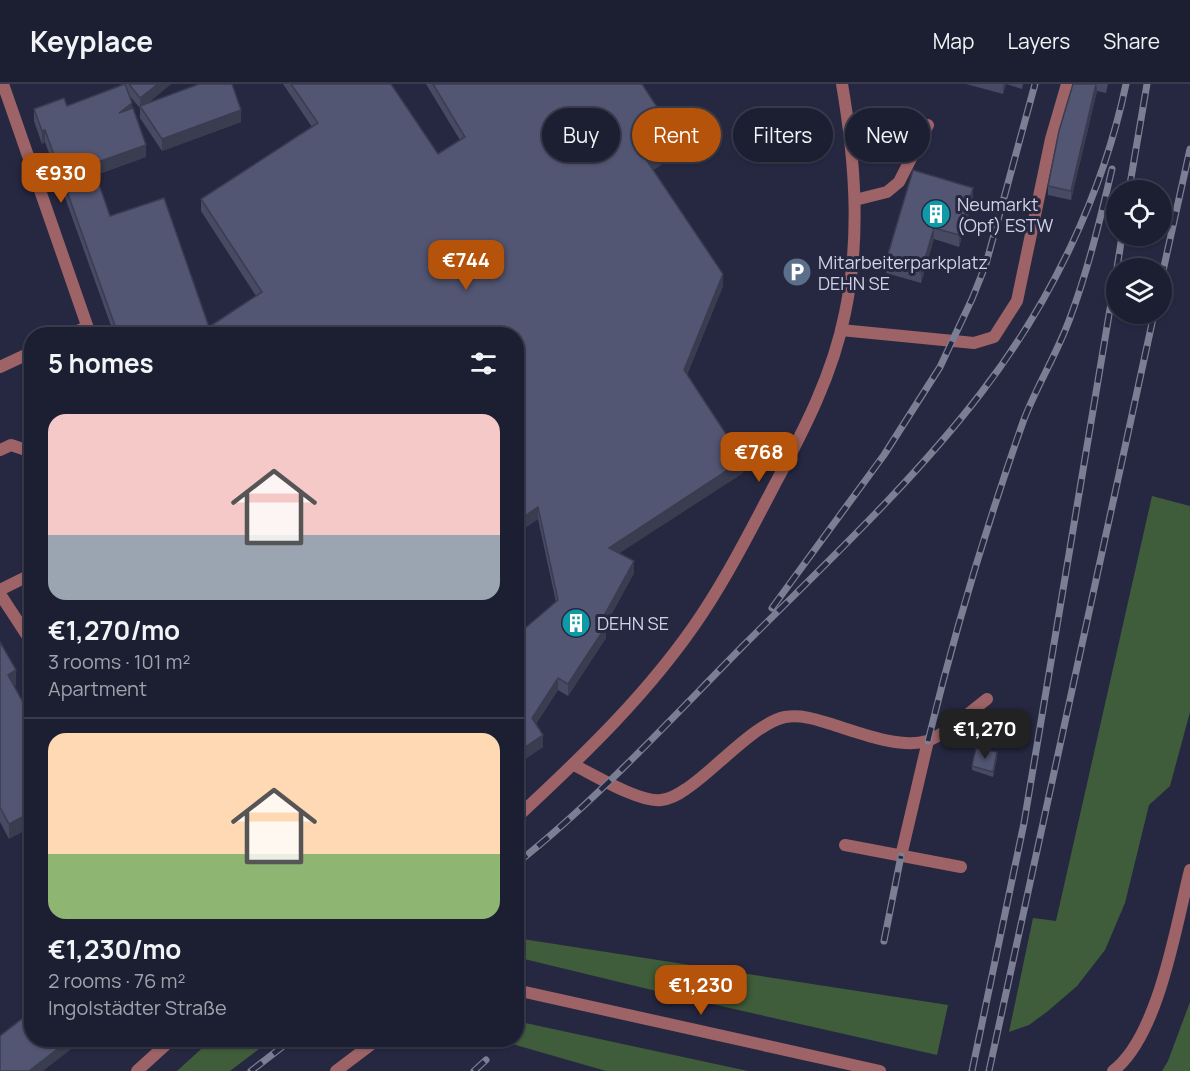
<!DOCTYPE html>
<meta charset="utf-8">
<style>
:root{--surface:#1c1e32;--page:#292b3e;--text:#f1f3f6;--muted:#a0a2ac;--line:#3a3c4d;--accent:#b45309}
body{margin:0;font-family:Manrope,sans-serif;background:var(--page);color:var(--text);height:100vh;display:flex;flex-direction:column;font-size:22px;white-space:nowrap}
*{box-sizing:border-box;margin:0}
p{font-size:20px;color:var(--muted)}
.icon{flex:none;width:33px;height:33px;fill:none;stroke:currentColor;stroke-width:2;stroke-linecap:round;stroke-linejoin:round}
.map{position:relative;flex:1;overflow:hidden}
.panel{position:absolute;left:24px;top:243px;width:500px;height:720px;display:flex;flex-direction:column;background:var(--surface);border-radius:24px;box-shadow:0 2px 4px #0004,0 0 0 2px var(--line)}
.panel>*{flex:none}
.hud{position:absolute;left:542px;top:24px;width:558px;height:54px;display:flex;gap:12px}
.tools{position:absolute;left:1106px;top:96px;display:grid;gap:12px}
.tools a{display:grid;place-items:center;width:66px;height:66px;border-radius:50%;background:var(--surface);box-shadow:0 2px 4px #0004,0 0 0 2px var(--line);font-size:30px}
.price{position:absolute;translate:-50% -51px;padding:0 14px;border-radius:12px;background:var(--accent);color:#fff;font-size:20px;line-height:39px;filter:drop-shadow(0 2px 3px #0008)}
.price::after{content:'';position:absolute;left:50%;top:36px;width:18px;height:14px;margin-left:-9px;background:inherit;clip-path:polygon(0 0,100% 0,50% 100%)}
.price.current{background:#222;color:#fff}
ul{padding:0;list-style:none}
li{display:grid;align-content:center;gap:12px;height:318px;padding:0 24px}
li+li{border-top:2px solid var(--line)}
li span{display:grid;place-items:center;height:186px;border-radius:18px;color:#555}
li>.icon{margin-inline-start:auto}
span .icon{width:108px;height:108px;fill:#fffc;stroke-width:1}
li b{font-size:26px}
h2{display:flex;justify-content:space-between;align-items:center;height:72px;padding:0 24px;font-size:26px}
.tag{padding:0 21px;border-radius:27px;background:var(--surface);box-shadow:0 2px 4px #0004,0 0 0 2px var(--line);font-size:21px;line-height:54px}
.tag.current{background:var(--accent);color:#fff}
header{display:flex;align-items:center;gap:36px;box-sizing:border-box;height:84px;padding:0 30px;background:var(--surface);border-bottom:2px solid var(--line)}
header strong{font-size:28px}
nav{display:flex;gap:33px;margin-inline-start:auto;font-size:21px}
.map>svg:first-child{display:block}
</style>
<header>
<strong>Keyplace</strong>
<nav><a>Map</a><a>Layers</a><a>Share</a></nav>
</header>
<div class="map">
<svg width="1190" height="987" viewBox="0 0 1190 987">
<rect width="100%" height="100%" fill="#262842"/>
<path fill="#3f5d3a" d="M1152 412 1190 422V628L1170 702 1149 721 1125 819 1105 866 1077 902 1048 927 1029 941 1009 948 1033 834 1056 837Z
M516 854 948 921 937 971 685 914 516 873Z
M1190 918V987H1162L1168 977Z
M516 937 748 987H606L498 956H516Z
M211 956H271L230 987H177Z"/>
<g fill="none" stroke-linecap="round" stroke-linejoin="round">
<path stroke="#9d6366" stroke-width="12" d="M855 116 887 108 899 98 928 41
M841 246 974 259 994 253 1017 217 1051 55 1067 0
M70 250 87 243
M0 283 32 268
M0 366 11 361 32 368
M0 506 32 490
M0 510 32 559
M574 681C594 691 640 719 661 716 670 715 679 710 686 705 714 687 755 639 785 633 802 630 818 636 834 641 860 649 900 665 927 657 942 653 974 625 987 615
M845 761 961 783
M901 772 928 657
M336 987 377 956"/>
<path stroke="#9d6366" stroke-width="12" d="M3 0 90 250
M516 734C583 672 651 607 702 530 729 489 752 444 775 400 804 346 833 290 845 229 861 153 855 76 842 0"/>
<path stroke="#9d6366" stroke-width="12" d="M516 906 880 987
M137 987 171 956
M1113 987C1159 952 1176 841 1190 786"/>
<g stroke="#7c7e93" stroke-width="7">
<path id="rail" d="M1129 106 1147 0
M1117 184 1122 152
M1161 196 1190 65
M772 524 884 371 940 283 972 215 986 180 1035 0
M928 657C954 550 986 443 1023 338 1036 303 1057 270 1070 234 1088 186 1100 136 1112 85
M516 780C598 715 669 637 742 563 823 482 912 399 981 309 1050 220 1103 110 1126 0
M884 857 901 772
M251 987 291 956
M474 987 486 976
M972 987 1024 739 1116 189
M989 987 1154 230"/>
</g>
<use href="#rail" stroke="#262842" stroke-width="4.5" stroke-dasharray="14" stroke-linecap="butt"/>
</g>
<path fill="#474a63" d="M121 0H171L148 19 241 38 162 67 140 34V24L128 10 146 73 96 91 110 132 209 243 256 212 201 127V115L312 43 283 0H391L438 70 460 56 426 0H642L679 69 653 86 723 202 687 291 743 389 619 469 634 489 605 542 606 554 568 612 558 606 536 640 543 663 516 681V552L556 518 538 435 516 450V250H114L45 58 42 60 34 37V25L67 22 121 1Z
M966 0H1023L1022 5 1006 0 1003 10Z
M1073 0H1108L1106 9 1097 7 1071 116 1048 111V102Z
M973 115 959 163 934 155 921 199 886 189V177Z
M0 558 16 601 14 602 9 755 0 738Z
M997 673 993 693 972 686V682Z"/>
<path fill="#3a3c50" d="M158 0H171L141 24 140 22V14Z
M1003 0H1006L1003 10Z
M1096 0 1097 7 1071 116V107Z
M132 19V31L119 29Z
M241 26V38L162 67V55Z
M45 46V58L42 60V47Z
M679 57V69L647 90V77Z
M146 61V73L92 92V80Z
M973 104V115L959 163V151Z
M934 144V155L921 199V188Z
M723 190V202L684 298V286Z
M743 376V389L609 476V464Z
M538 423V435L516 450V438Z
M634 477V489L603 546 606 542V554L568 612V600Z
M16 586V601L8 605V591Z
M558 594V606L532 646V634Z
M543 651V663L516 681V669Z
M32 728V743L9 755V740Z
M69 956H83L43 987H29Z"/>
<path fill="#535673" stroke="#3a3c50" stroke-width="1.5" d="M125 0 132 19 119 29 133 24 146 61 92 80 110 132 164 114 209 243 262 208 201 115 318 39 291 0H391L438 70 465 53 433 0H642L679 57 647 77 723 190 684 286 743 376 609 464 634 477 600 539 606 542 568 600 558 594 532 634 543 651 516 669V552L558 516 538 423 516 438V250H118L45 46 42 47 34 25 64 14 67 22Z
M129 0H158L140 14Z
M199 0H232L241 26 162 55 140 22Z
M1073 0H1096L1071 107 1048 102 1059 47Z
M913 86 973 104 959 151 934 144 921 188 886 177Z
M0 558 16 586 8 591 32 635V728L9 740 0 723Z
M976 664 997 668 993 688 972 682Z
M32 927V956H69L29 987H0V952Z"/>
<defs>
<g id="building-disc" transform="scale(1.5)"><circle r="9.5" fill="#0f9aa8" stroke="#262842"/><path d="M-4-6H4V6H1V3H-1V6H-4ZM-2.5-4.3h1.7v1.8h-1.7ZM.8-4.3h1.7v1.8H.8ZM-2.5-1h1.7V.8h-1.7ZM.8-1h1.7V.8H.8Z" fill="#fff"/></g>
<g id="parking-disc" transform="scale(1.5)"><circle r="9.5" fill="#5c6f8a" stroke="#262842"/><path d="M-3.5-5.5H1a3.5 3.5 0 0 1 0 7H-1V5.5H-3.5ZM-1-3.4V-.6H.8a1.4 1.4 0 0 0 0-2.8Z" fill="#fff"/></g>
</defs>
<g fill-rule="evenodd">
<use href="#building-disc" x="936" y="130"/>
<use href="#parking-disc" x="797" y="188"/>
<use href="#building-disc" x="576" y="539"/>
</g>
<g text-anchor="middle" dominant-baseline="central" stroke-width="6" stroke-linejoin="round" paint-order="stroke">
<g font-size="18" fill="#d1d3e4" stroke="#262842" text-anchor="start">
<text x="957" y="120">Neumarkt<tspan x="957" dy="21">(Opf) ESTW</tspan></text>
<text x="818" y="178">Mitarbeiterparkplatz<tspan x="818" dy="21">DEHN SE</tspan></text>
<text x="597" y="539">DEHN SE</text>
</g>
</g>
</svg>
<div class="tools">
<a><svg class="icon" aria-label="locate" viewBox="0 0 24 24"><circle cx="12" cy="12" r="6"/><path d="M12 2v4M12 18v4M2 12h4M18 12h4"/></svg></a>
<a><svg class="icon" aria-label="layers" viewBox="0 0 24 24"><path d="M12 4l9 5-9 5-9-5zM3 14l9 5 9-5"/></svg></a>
</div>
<b class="price" style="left:61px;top:120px">€930</b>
<b class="price" style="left:466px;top:207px">€744</b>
<b class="price" style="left:759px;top:399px">€768</b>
<b class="price current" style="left:985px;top:676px">€1,270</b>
<b class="price" style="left:701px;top:932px">€1,230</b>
<div class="hud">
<a class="tag">Buy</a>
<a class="tag current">Rent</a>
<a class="tag">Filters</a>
<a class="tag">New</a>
</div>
<section class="panel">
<h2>5 homes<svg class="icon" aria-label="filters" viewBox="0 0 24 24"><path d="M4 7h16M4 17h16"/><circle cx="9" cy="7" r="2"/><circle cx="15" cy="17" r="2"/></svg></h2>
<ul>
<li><span style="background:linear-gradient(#f6c9c9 65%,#9aa5b1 0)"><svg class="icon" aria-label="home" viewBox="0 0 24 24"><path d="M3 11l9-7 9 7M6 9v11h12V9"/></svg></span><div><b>€1,270/mo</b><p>3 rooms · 101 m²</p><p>Apartment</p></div></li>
<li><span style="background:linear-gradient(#ffd9b3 65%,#8fb573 0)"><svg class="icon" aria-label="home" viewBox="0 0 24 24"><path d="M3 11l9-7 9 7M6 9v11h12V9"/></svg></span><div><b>€1,230/mo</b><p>2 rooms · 76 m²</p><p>Ingolstädter Straße</p></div></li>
</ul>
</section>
</div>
